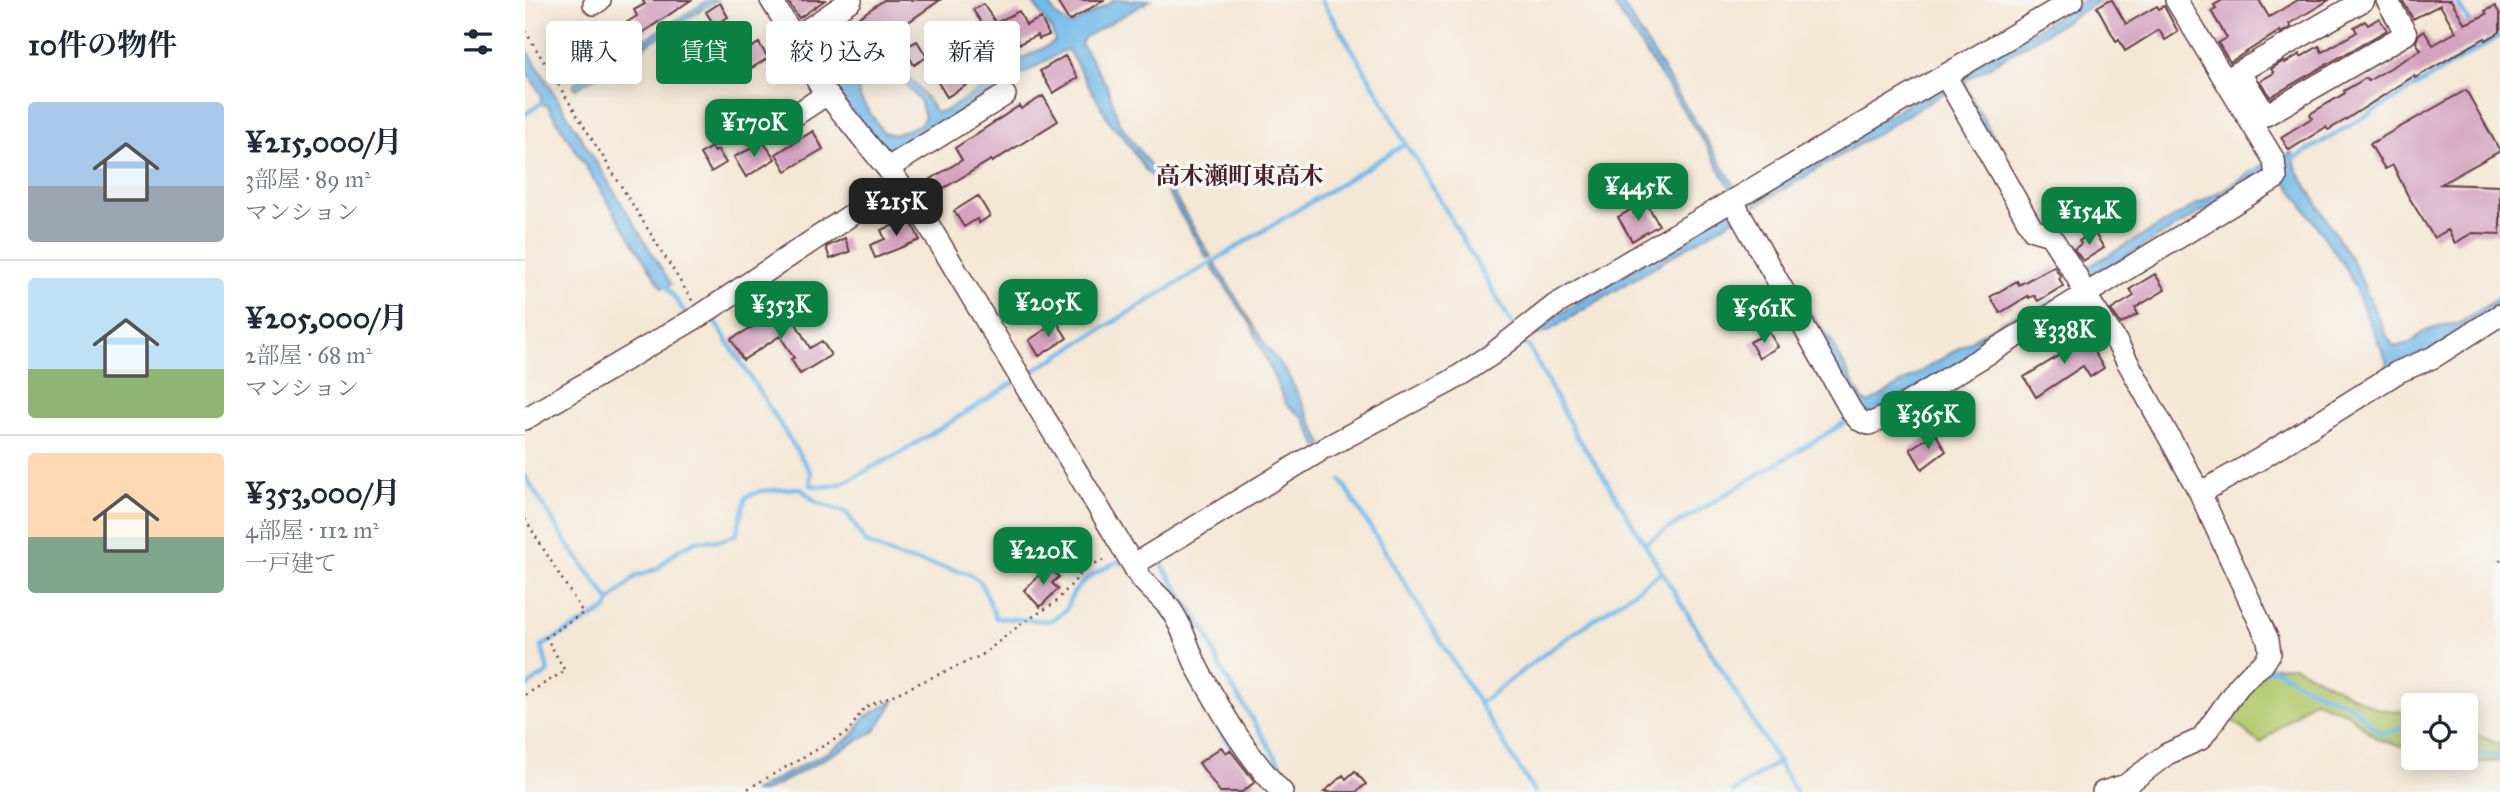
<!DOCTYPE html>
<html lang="ja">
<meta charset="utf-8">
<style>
:root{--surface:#fff;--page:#f2f2f3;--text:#1f2937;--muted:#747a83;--line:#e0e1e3;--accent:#0b8043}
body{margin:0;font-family:"IM FELL Great Primer","Noto Serif JP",serif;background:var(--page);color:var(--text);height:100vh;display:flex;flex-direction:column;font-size:26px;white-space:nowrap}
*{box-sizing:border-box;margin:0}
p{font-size:23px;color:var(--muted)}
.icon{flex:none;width:38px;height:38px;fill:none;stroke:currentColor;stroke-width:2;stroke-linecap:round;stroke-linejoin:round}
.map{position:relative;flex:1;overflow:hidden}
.sheet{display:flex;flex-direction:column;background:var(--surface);width:525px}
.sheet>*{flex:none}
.top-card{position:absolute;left:21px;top:21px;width:665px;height:63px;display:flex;gap:14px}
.tools{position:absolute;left:1876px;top:693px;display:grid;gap:14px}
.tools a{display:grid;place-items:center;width:77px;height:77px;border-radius:7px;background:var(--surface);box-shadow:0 4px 18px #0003;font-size:35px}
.price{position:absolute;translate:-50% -60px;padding:0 16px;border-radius:14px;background:var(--accent);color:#fff;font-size:23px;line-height:46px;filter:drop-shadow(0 2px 4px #0008)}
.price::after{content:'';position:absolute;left:50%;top:42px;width:21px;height:16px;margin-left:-10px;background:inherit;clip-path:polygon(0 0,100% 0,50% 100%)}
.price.active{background:#222;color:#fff}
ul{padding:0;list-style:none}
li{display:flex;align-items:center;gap:21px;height:175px;padding:0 28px}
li+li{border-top:2px solid var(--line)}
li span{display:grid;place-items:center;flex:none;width:196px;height:140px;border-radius:7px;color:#555}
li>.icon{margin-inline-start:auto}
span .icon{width:84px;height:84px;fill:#fffc;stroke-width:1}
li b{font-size:30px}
h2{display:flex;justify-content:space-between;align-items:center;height:84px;padding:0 28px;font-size:30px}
.pill{padding:0 24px;border-radius:7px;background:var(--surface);box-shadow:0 4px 18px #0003;font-size:24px;line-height:63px}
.pill.active{background:var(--accent);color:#fff}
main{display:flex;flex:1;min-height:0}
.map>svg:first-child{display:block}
</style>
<main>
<section class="sheet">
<h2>10件の物件<svg class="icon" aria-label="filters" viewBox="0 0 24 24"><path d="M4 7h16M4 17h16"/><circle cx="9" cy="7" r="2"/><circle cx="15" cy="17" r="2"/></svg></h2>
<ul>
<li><span style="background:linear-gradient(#a9c7e8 60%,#9aa5b1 0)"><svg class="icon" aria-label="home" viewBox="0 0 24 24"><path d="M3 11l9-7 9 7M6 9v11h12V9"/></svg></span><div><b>¥215,000/月</b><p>3部屋 · 89 m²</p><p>マンション</p></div></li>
<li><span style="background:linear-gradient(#bfe0f5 65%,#8fb573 0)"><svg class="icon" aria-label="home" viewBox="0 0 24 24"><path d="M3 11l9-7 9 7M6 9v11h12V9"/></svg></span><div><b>¥205,000/月</b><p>2部屋 · 68 m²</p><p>マンション</p></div></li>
<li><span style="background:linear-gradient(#ffd9b3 60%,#7fa58c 0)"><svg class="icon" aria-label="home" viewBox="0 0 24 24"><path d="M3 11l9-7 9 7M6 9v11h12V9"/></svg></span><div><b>¥353,000/月</b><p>4部屋 · 112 m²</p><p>一戸建て</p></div></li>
</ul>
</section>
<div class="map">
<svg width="1975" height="792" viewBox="0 0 1975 792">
<rect width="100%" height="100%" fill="#f6f6f2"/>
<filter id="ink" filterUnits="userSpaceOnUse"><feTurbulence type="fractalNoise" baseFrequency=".0143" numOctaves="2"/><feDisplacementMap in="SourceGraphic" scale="14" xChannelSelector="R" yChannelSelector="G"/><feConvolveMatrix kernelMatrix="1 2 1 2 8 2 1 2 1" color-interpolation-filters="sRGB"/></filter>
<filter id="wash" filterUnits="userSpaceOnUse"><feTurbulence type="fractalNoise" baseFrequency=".00686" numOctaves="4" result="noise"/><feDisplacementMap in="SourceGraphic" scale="28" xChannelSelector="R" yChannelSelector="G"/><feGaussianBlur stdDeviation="1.57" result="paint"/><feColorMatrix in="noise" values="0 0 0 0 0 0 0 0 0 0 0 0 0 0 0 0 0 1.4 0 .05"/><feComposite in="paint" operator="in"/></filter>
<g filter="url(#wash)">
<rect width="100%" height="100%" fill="#f4e7d5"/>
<path fill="#b4c96d" stroke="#7f744c" stroke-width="2" d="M1769 666 1853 709 1888 713V749L1852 739 1823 714 1788 700 1735 744 1705 718 1743 667Z
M1941 730 1975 745V761L1942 763 1922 758H1941Z"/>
<path fill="#72baea" stroke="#5e6c8a" stroke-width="2" d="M184 0H192L51 89 49 87V83Z
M506 0H521L532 16 545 26 590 0H626L560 37 556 43 582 86 594 122 632 175 643 185 686 257 682 258 639 187 622 172 597 135 588 127 543 50 538 51 453 100 367 158 303 84 280 38 284 36 299 58 313 61 331 78 335 98 358 132 369 135 394 125 400 117 395 101 360 61 367 55 365 47 374 33C374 39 371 44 371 50 371 70 402 93 410 112L420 111 463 85 482 66 530 42 527 30Z
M1086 0H1095L1212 189 1208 193 1181 145Z
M1560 0H1576L1440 81 1442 90 1517 222 1511 226 1429 77Z
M0 46 146 284 137 288 22 105 15 104 17 96 0 69Z
M1409 88 1424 90 1231 206 1226 197Z
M1767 152 1772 170 1831 268 1858 329 1869 347 1885 343 1900 331 1920 325 1933 324 1975 297V305L1921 342 1860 370 1862 362 1822 270 1760 180 1754 160Z
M1742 162 1744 172 1559 281 1554 272 1697 190Z
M1221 199 1272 295 1305 339 1338 401 1344 403 1480 320 1502 310 1508 318 1348 414 1338 413 1215 202Z
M1205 208 1210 218 1025 330 1008 337 1004 333Z
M690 263 741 346 762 373 798 444 793 447 779 418 761 404 725 323 687 267Z
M370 700 350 731 239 792H227L301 753 327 736 340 717Z"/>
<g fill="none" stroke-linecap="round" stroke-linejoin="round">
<path stroke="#72baea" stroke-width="4.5" d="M796 0C818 34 839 68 859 103 870 122 877 143 891 159L990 329
M1931 0 1947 27
M0 114 15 104
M1765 161 1975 36
M354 208 378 198
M138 281 163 317
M187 317 286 473 285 485C320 493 337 468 367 458L490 382
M1501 317 1529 300
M997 341 1004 347 1051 435 1076 472 1271 792
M500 376 879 145
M0 476 43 545 85 601 111 576 132 569 153 550 171 541 197 540 211 535 221 497 236 491 275 488 291 502 322 513 341 543 376 558 443 573 456 582 471 618 524 621 541 610C548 582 571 572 594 561L597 564
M816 480 1009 792
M1120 543 1324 420
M633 559 681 632 696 669 772 791
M1744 672 1748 668 1775 684 1825 705 1856 734 1888 725
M0 688 23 672 17 646 82 609 85 601
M954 704 1022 652 1137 572
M685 711 700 739 712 753
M1941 751 1943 754 1975 756
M1208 792 1254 761"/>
</g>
<g id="blocks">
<path fill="#d4a2be" d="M117 0H166L96 47 90 37 95 34 91 29 112 16 109 10 120 4Z
M262 0H300L274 18Z
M359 0H415L379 25 376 20 340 47 336 42 316 56 312 49 308 52 296 36 308 28 311 33Z
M531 0H579L544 21Z
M1584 0H1587L1601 24 1632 6 1634 9 1639 6 1653 32 1640 40 1634 30 1600 51 1594 39 1591 41 1572 7Z
M1698 0H1734L1744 17 1773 0H1804L1764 24 1766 27 1756 33 1755 31 1705 62 1693 43 1702 38 1686 11 1691 8 1689 5Z
M1877 0H1926L1940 24 1962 14 1960 11 1970 6 1975 14V32L1961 40 1960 38 1890 78 1889 76 1817 122 1803 130 1801 127 1764 150 1756 137 1787 118 1785 114 1820 93 1819 91 1841 78 1843 81 1896 50 1891 42 1894 34 1899 31 1908 45 1931 32 1915 5 1888 19Z
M195 3 203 17 189 25 181 12Z
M458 4 471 23 494 11 501 25 516 18 524 35 514 39 512 35 494 44 492 39 472 49 476 57 444 74 448 81 422 97 411 79 444 60 437 45 463 32 448 10Z
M1854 18 1862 30 1745 97 1735 81 1749 73 1746 69 1759 61 1760 63 1775 54 1776 57 1794 46 1797 52 1832 32 1829 27 1840 21 1843 25Z
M392 41 402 57 389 65 379 48Z
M234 43 243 58 205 81 196 66Z
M540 56 553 78 528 93 515 71Z
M1941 90 1975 151 1916 184 1975 186V234L1947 233 1930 243 1923 230 1909 238 1882 194 1868 165 1860 169 1845 144Z
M518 96 533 121 467 162 466 160 414 191 406 179 437 160 430 148 494 106 496 109Z
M288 131 298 149 261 171 251 154Z
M235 144H240L250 159 221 177 209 157Z
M186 147 190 152 193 150 201 163 186 172 175 154Z
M453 196 465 216 454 223 452 219 439 227 429 211Z
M1123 206 1134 225 1107 241 1093 217 1107 209 1109 214Z
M385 219 395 240 350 258 345 245 360 239 356 230Z
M1569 232 1579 248 1558 261 1549 249 1556 244 1554 241Z
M320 238 325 252 305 259 301 247Z
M1529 266 1536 277 1534 278 1538 286 1513 301 1509 295 1504 298 1503 296 1475 313 1465 297 1492 281 1494 285Z
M1630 274 1640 290 1610 308 1613 314 1596 324 1586 310 1609 296 1605 289Z
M262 308 285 348 297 341 306 355 275 374 266 359 269 358 255 336 218 360 206 339Z
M532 322 542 338 514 356 504 340Z
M1244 332 1253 347 1234 358 1225 342Z
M1545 339 1547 342 1551 339 1556 346 1563 342 1579 368 1565 377 1558 366 1511 397 1499 377 1535 355 1532 351 1536 348 1534 346Z
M1410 433 1421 451 1397 469 1385 449Z
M523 566 534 577 527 583 533 589 515 607 499 590Z
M696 747 701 753 705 750 730 782 717 792H695L674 763Z
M830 771 841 784 831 792H799L818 775 821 779Z"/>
</g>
</g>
<g filter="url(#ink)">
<use href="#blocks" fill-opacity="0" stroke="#643d44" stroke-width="2"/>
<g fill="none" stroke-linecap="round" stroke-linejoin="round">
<g stroke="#643d44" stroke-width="24">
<path id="minor" d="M69 4 75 0
M270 38 326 0
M1714 72 1741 115 1881 34 1862 0
M1420 75 1508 230 1525 235 1552 277 1559 293 1591 341 1675 493 1743 640 1745 653 1738 664 1726 673 1713 687 1676 739 1642 754 1601 785 1578 792
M1702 79 1839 0
M222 133 249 129 302 94
M363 168 480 95
M374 183 394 209 608 565C616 584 634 593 646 610 659 628 664 653 675 673 698 714 724 759 757 792
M1208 202 1327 412 1334 420 1344 424 1356 419 1751 178 1749 160 1651 0
M0 419 176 315 374 183 294 84 270 38 246 0
M802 447 926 381 966 355 1030 305 1548 0
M1675 493 1735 459 1873 372 1909 357 1975 315
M608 565 793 452"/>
</g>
<path stroke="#643d44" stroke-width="2.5" stroke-dasharray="2 5" stroke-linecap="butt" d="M0 31 168 302
M0 519 58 613 21 637 40 671 0 695
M1975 559V563
M217 792 323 732 339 708 457 655 496 624 530 603 562 567 583 558"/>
<use href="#minor" stroke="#fff" stroke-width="21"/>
</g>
</g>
<g text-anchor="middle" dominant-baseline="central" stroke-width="7" stroke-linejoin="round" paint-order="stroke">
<g font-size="24" font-weight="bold" fill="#4a1f2b" stroke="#f6f6f2">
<text x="715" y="176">高木瀬町東高木</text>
</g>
</g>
</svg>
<div class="tools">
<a><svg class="icon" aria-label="locate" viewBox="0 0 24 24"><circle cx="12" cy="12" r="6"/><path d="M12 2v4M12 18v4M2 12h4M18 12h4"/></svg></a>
</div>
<b class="price" style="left:229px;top:159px">¥170K</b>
<b class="price" style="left:1113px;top:223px">¥445K</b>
<b class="price active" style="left:371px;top:238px">¥215K</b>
<b class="price" style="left:1564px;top:247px">¥154K</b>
<b class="price" style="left:523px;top:339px">¥205K</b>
<b class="price" style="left:256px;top:341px">¥353K</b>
<b class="price" style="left:1239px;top:345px">¥561K</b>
<b class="price" style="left:1539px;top:366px">¥338K</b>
<b class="price" style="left:1403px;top:451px">¥365K</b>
<b class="price" style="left:518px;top:587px">¥220K</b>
<div class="top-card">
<a class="pill">購入</a>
<a class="pill active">賃貸</a>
<a class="pill">絞り込み</a>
<a class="pill">新着</a>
</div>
</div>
</main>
